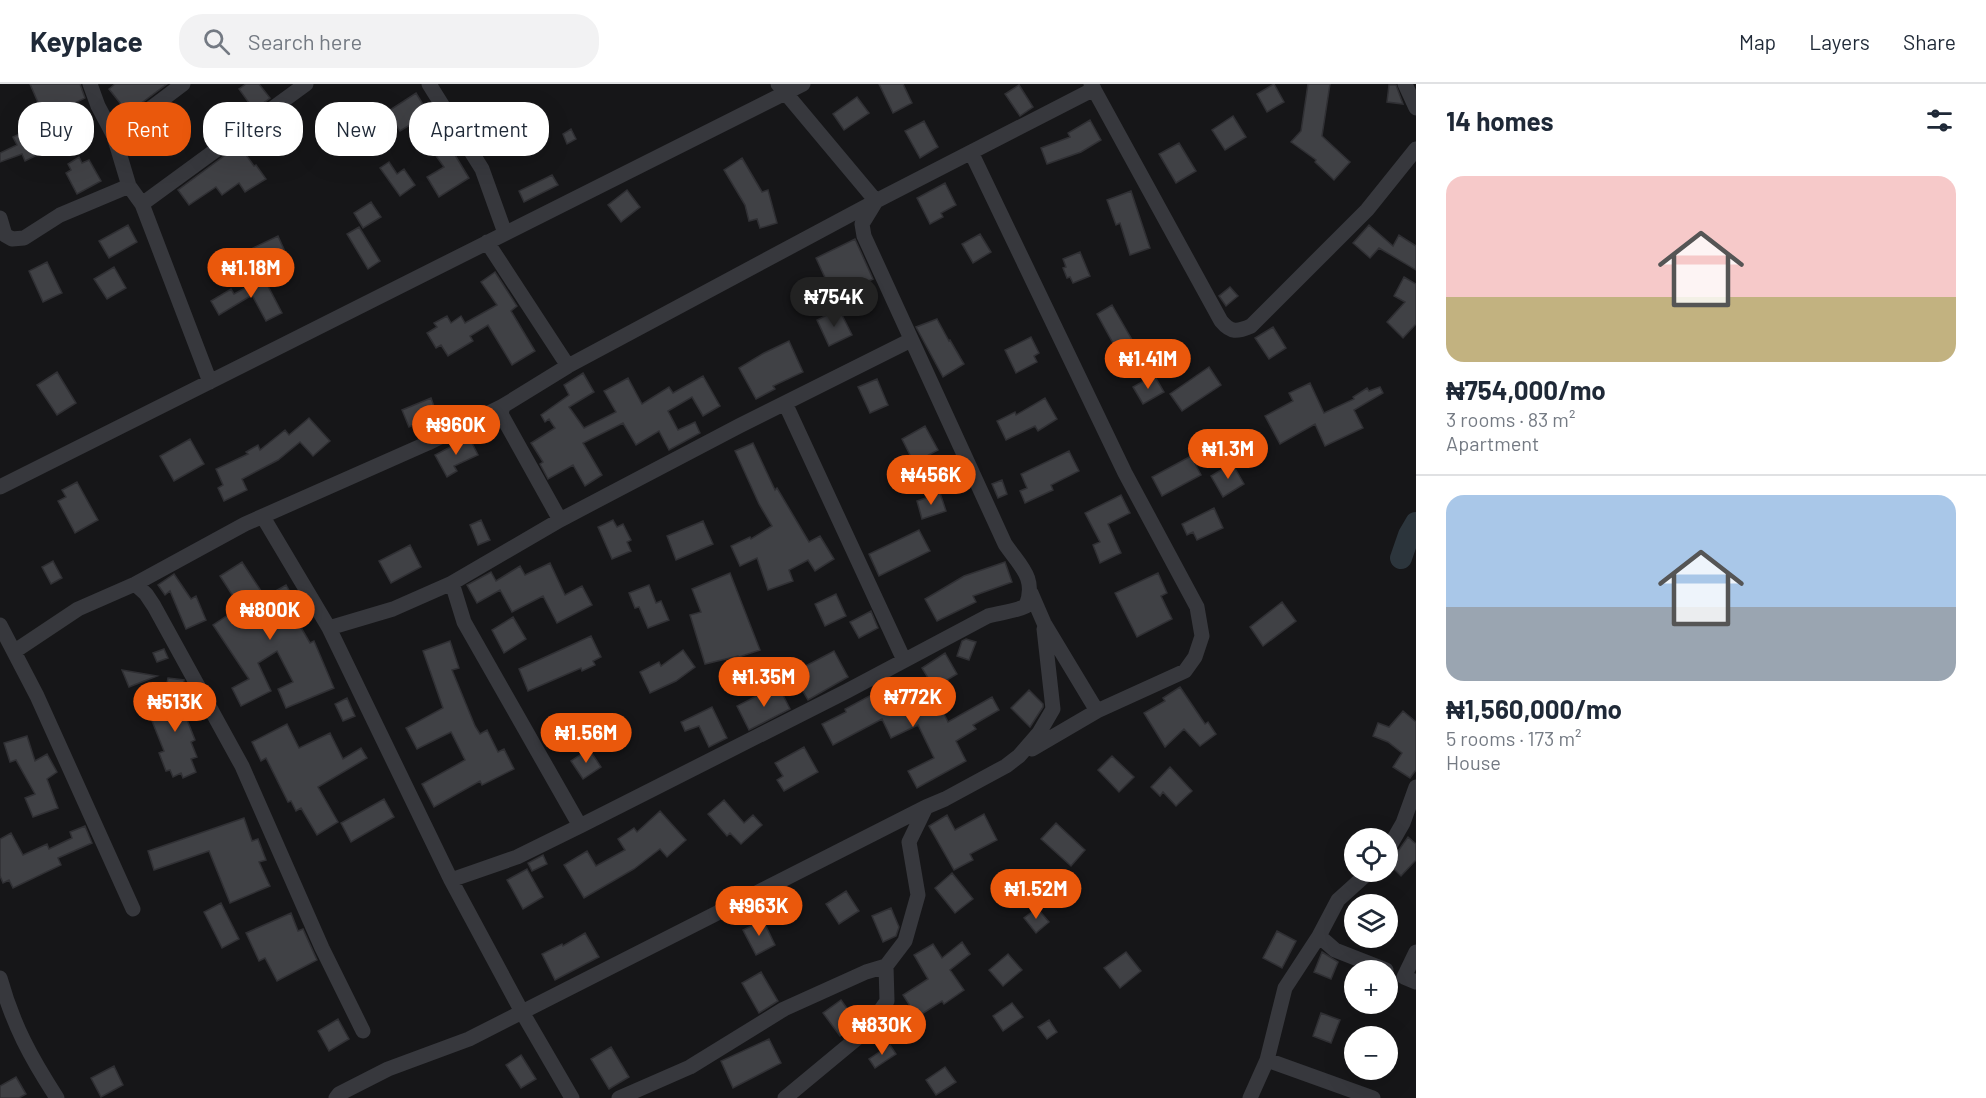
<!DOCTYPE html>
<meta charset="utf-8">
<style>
:root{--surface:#fff;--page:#f2f2f3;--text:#1f2937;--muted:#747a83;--line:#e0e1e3;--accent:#ea580c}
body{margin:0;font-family:Barlow,sans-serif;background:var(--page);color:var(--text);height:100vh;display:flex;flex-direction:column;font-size:22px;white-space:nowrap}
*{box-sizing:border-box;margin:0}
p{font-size:20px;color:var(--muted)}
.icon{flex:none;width:33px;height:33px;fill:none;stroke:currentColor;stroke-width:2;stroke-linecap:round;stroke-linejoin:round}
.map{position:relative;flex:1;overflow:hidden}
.sheet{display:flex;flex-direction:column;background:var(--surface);width:570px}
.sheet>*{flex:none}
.guide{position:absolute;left:18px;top:18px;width:570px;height:54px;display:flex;gap:12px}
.fabs{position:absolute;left:1344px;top:744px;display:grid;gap:12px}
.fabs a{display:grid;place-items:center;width:54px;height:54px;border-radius:50%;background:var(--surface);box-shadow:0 6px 24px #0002;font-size:30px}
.price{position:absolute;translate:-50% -51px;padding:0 14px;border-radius:21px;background:var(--accent);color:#fff;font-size:20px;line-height:39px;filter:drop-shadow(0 2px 3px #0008)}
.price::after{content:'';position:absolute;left:50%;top:36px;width:18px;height:14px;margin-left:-9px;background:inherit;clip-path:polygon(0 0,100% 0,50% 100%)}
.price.current{background:#222;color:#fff}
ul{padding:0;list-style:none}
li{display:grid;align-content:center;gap:12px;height:318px;padding:0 30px}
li+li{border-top:2px solid var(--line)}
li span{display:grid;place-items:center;height:186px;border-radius:18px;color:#555}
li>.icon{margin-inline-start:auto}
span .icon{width:108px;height:108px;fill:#fffc;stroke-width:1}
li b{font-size:26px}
h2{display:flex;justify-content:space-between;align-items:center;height:72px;padding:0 30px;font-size:26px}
.pill{padding:0 21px;border-radius:24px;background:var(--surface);box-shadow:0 6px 24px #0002;font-size:21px;line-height:54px}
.pill.current{background:var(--accent);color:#fff}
header{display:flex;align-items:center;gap:36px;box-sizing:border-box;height:84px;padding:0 30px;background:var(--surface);border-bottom:2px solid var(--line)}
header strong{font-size:28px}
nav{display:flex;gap:33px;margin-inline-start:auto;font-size:21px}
.search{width:420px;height:54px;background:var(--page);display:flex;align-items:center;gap:15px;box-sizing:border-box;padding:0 21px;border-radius:24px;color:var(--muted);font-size:22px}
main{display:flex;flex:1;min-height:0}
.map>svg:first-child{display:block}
</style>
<header>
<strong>Keyplace</strong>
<div class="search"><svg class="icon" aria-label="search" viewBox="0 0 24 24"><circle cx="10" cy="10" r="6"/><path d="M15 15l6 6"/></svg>Search here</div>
<nav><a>Map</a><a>Layers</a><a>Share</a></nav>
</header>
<main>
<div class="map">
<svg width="1416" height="1014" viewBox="0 0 1416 1014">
<rect width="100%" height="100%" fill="#161618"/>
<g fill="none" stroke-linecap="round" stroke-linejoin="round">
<path stroke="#2c353c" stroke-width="22" d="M1401 474 1409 451 1416 439"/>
</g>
<path fill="#404145" stroke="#303034" stroke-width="1.5" d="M30 0H80L85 14 57 28 67 56 42 65 43 68 25 77 22 70 0 78V69L17 61 13 53 46 37Z
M115 0H167L128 29 109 5Z
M246 0H259L270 14 254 26 239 5Z
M879 0H903L912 19 893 29Z
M1274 0 1284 18 1267 28 1257 10Z
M1308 0H1330L1322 52 1350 78 1334 96 1315 78 1316 76 1291 58 1301 47Z
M1019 1 1033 23 1020 32 1005 10Z
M1389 1H1396L1403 20 1387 18Z
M416 9 436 42 439 40 458 68 455 71 469 94 439 113 427 93 444 83 413 39 400 47 387 28Z
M857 13 869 29 844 46 833 30Z
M1233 32 1246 53 1225 66 1212 46Z
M1090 36 1101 56 1081 68 1047 80 1041 64 1070 53 1068 49Z
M924 37 938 63 920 74 905 47Z
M571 45 576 55 567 60 563 50Z
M1179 59 1196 87 1176 99 1159 70Z
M239 61 254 82 256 81 266 95 245 108 239 99 222 111 216 103 189 121 178 106Z
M79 73 82 79 89 76 101 97 77 110 66 89 71 86 68 80Z
M742 74 762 108 768 106 777 139 760 144 757 135 749 137 745 121 724 86Z
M389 78 397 90 404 85 415 101 400 112 380 84Z
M552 91 558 101 524 118 519 107Z
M945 99 956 121 941 129 943 133 930 140 917 114Z
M627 106 640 123 621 138 608 121Z
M1131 107 1150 164 1130 171 1120 139 1116 141 1107 116Z
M371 118 381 133 363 144 354 129Z
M128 141 137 158 109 174 99 157Z
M1369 141 1393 162 1399 151 1416 162V186L1379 164 1370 174 1353 159Z
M359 143 380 177 368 185 347 150Z
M980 150 991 168 973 179 962 160Z
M278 152 286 170 261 182 253 164Z
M855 155 873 195 864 199 863 196 833 211 816 174Z
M1080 168 1090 192 1073 199 1070 193 1067 194 1063 184 1066 183 1063 175Z
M47 178 62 209 43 218 29 187Z
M114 183 126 204 107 215 94 195Z
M495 188 517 222 511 227 535 267 512 281 488 241 470 252 473 257 448 272 441 261 436 264 427 249 437 243 434 239 447 232 451 239 461 232 465 239 497 221 481 198Z
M271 190 275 198 268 202 282 229 266 237 252 211 219 231 211 217 231 205 234 210Z
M1404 193 1416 200V240L1403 254 1387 238 1405 218 1394 212Z
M1230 203 1238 212 1226 222 1219 212Z
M1112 221 1135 261 1119 270 1097 230Z
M839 225 852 251 829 262 817 236Z
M937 235 949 257 950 256 964 280 943 293 916 243Z
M1273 243 1286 264 1269 275 1255 254Z
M1031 253 1039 269 1034 272 1037 278 1016 289 1005 266Z
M789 257 803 288 773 302 775 305 756 315 739 284 764 269Z
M1209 283 1221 301 1182 327 1170 310Z
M57 288 76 319 57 331 37 301Z
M583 289 594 308 569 323 584 344 616 328 604 307 628 294 642 320 669 303 673 309 703 292 720 322 703 332 692 313 668 327 678 346 695 338 700 349 669 366 659 347 636 361 623 339 583 359 602 391 585 402 573 381 548 395 540 380 543 378 531 359 555 344 549 335 545 338 541 331 569 311 564 301Z
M1154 291 1164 308 1143 320 1133 303Z
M877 295 888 321 870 329 858 303Z
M1310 299 1324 329 1354 315 1353 313 1367 304 1369 307 1380 303 1383 309 1354 326 1363 344 1325 362 1315 340 1280 360 1265 332 1293 317 1289 309Z
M431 314 437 331 409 343 402 326Z
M1045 314 1057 335 1038 347 1035 342 1006 356 997 337 1015 328 1016 331Z
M309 334 330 357 313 372 300 358 278 376 242 395 247 406 224 417 218 404 223 401 216 385 248 370 246 368 258 361 260 366 285 346 289 351Z
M925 342 938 366 914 379 902 355Z
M469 353 478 371 454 382 457 387 447 393 435 371Z
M190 355 204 380 174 397 160 372Z
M753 359 775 406 777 404 809 458 820 452 834 475 815 487 808 476 789 486 793 497 768 506 757 474 740 482 731 462 750 453 751 455 772 442 759 420 735 367Z
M1069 367 1079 387 1051 401 1053 406 1025 419 1020 407 1027 404 1021 390Z
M1191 372 1201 391 1162 412 1152 393Z
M1232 379 1244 400 1223 413 1211 392Z
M1002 396 1007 410 998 414 992 400Z
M77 398 98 436 75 449 58 417 66 413 62 406Z
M940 409 946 427 922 435 917 417Z
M1121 411 1130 429 1108 440 1121 469 1100 479 1093 461 1100 458 1085 429Z
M1214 424 1223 444 1197 456 1193 448 1187 451 1182 440Z
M481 436 490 456 478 461 470 441Z
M613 436 617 443 623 440 631 456 627 458 631 467 612 475 598 443Z
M703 437 713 460 676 476 667 452Z
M919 446 930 467 879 492 869 470Z
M410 461 421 483 391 499 379 477Z
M53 477 62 494 51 500 42 483Z
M242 478 265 513 286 501 299 524 292 528 310 559 314 557 334 604 286 624 278 605 293 598 277 567 258 579 271 607 241 622 232 604 249 595 213 541 240 523 220 492Z
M1005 478 1012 498 973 512 976 518 937 537 925 515 964 492Z
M550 479 565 511 582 502 592 521 557 539 543 512 512 528 500 506 477 519 467 501 491 488 496 497 520 482 525 491Z
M730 489 760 566 739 573 738 572 705 580 690 531 701 528 692 505Z
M1158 489 1167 509 1161 512 1172 535 1137 553 1115 509Z
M174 490 191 515 196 512 206 536 186 545 170 507 165 511 158 501Z
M649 501 656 519 661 517 669 536 648 544 639 523 635 524 629 509Z
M836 510 846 532 825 542 815 520Z
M1282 518 1296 537 1263 562 1250 543Z
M871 527 878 544 859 554 850 538Z
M513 533 526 555 504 569 492 546Z
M591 552 601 573 593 577 595 581 582 587 581 584 528 607 519 585Z
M966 555 976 558 969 576 957 572 962 557Z
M450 557 459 584 452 586 475 642 480 650 487 646 498 668 504 665 514 685 482 701 480 697 434 723 422 700 465 676 451 648 417 665 406 644 443 624 423 567Z
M164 565 168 574 157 578 153 569Z
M683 566 695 583 676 597 650 609 640 588 659 578 661 582Z
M834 567 848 593 808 616 792 589Z
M945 569 957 590 934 604 922 584Z
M122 586 157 592 129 603Z
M168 594 184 596 180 618 195 656 191 658 197 673 191 675 196 688 183 694 181 689 173 693 170 686 166 687 159 669 164 667 152 637 160 634Z
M778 601 790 625 749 646 737 622Z
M888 602 901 629 936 613 948 638 992 613 999 626 973 641 976 645 956 657 966 677 917 704 908 687 934 674 918 641 891 654 882 635 833 661 822 640 846 628 845 625Z
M1180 603 1205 640 1208 638 1216 650 1200 662 1184 645 1165 663 1144 629 1165 617 1163 614Z
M1029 606 1043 620V623L1030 643 1011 624Z
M347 614 355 632 343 637 335 620Z
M712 623 727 654 709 663 699 642 685 647 681 638Z
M1403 627 1416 638V686L1410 694 1393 683 1402 669 1388 658 1373 652 1378 639 1389 643Z
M287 640 299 664 330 649 343 675 361 664 367 674 318 703 338 738 317 751 301 724 296 727 291 717 288 718 266 674 261 677 252 658Z
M27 652 35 677 47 670 57 688 47 695 58 724 33 733 25 714 35 710 16 676 10 678 4 659Z
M804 663 818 688 784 707 777 696 783 692 775 679Z
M589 665 601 683 583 695 571 677Z
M1112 672 1134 693 1119 708 1098 686Z
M1170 683 1192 707 1176 722 1163 708 1160 712 1151 703Z
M384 715 394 733 351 758 341 739Z
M724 716 744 739 753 731 762 741 741 760 730 749 727 752 708 730Z
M660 727 686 756 667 773 660 765 634 785 584 814 564 781 587 767 596 782 625 766 618 755 634 744 637 748Z
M984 730 997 756 970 770 973 776 954 786 929 742 947 731 955 746Z
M244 734 252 757 258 755 266 776 259 778 270 802 230 819 209 767 154 786 148 767Z
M1056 739 1085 766 1071 782 1041 755Z
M85 742 92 759 58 774 61 781 13 804 9 796 3 799 0 792V755L11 749 23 771 47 760 49 765 72 754 70 748Z
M1408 753 1416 760V776L1401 792 1388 779V775L1396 770Z
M543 771 547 780 532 787 528 779Z
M527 785 543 813 523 825 507 796Z
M952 789 973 815 955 829 935 804Z
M846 807 859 827 839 840 826 820Z
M221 819 239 855 222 864 204 828Z
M891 824 899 843 896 852 883 858 872 832Z
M1037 824 1049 838 1036 849 1024 834Z
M291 829 298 847 303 845 317 876 277 897 265 874 259 877 246 849Z
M763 836 775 861 756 871 743 846Z
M1277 847 1296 857 1282 884 1263 874Z
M585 849 599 873 555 896 542 870 562 860 563 862Z
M962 858 970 870 950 886 964 906 944 920 942 917 917 933 903 911 928 895 914 871 933 860 942 874Z
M1126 868 1141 887 1120 904 1104 884Z
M1322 868 1338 878 1331 895 1314 888Z
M1008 870 1022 886 1003 902 989 886Z
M761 888 778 917 759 929 742 899Z
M841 916 858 940 840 952 823 929Z
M1012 919 1023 933 1003 947 993 932Z
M1321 929 1340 936 1331 959 1313 952Z
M338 935 349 955 329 967 318 947Z
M1049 936 1057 948 1047 955 1038 943Z
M769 955 781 979 733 1004 721 977Z
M890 961 896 970 875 984 869 975Z
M611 963 629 993 609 1005 591 975Z
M521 971 536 995 521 1004 506 981Z
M114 982 123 1001 101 1013 91 994Z
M945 983 956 998 936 1011 926 996Z
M16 993 26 1010 19 1014H0V1002Z"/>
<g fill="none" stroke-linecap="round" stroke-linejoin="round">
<path stroke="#37383d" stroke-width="15" d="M90 0 98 22 114 52 129 102 142 120 210 298
M429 0 482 85 505 149
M1091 0 1221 237C1231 249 1237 248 1251 242L1367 126 1416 65
M1405 0 1416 24
M114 52 183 0
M971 68 1125 389 1197 523 1202 552 1195 573 1185 587 1097 627 1044 539 1031 509
M142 120 306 0
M0 134 5 151 12 155 24 154 60 131 129 102
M487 158 568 282
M785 319 904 576
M0 403 803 0
M263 433 329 544 451 796 522 928 572 1014
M560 436 501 330 503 322 568 282 876 117 778 0
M135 500 146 510 154 522 242 682 322 864 363 947
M0 541 37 612 133 825
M329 544 393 525 452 499
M15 567 78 525 135 500 245 440 428 359 503 322
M1032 665 1097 627
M580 742 847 607 988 532C1001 528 1014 528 1026 522 1037 494 1020 482 1005 460L864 152 862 140 876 117 1094 5
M1388 765 1403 739 1416 703
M1369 788 1338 816 1319 852 1335 866 1386 886
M451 796 517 773 580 742 464 538 452 499 560 436 739 342 911 256
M1416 868 1404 893 1416 898
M0 894C13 941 31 974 57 1014
M1267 976 1373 1014
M336 1014 339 1010 388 985 469 955 926 723
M619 1014 690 983 784 925 866 888 886 882
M785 1014 867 946 887 917 886 882 905 857 918 811 909 758 926 723 945 715 1006 682 1019 672 1039 649 1053 625 1044 545
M1250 1014 1267 976 1285 904 1319 852"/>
</g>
</svg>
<div class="fabs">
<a><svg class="icon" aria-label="locate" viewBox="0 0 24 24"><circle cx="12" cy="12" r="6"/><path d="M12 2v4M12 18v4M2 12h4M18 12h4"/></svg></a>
<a><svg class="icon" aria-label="layers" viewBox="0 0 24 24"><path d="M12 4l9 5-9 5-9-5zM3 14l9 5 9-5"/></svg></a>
<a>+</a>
<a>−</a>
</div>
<b class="price" style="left:251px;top:215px">₦1.18M</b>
<b class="price current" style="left:834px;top:244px">₦754K</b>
<b class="price" style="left:1148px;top:306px">₦1.41M</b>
<b class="price" style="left:456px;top:372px">₦960K</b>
<b class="price" style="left:1228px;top:396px">₦1.3M</b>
<b class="price" style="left:931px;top:422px">₦456K</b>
<b class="price" style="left:270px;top:557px">₦800K</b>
<b class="price" style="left:764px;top:624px">₦1.35M</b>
<b class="price" style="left:913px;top:644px">₦772K</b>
<b class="price" style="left:175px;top:649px">₦513K</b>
<b class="price" style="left:586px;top:680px">₦1.56M</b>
<b class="price" style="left:1036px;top:836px">₦1.52M</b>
<b class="price" style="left:759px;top:853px">₦963K</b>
<b class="price" style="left:882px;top:972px">₦830K</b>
<div class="guide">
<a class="pill">Buy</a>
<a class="pill current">Rent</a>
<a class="pill">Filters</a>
<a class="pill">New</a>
<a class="pill">Apartment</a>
</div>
</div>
<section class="sheet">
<h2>14 homes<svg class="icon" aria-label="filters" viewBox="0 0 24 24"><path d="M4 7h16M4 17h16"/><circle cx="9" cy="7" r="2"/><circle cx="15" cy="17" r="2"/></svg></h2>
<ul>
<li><span style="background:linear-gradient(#f6c9c9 65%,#c2b280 0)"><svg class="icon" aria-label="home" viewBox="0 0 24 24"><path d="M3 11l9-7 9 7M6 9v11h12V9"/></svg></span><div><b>₦754,000/mo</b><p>3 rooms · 83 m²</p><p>Apartment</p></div></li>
<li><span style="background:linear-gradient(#a9c7e8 60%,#9aa5b1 0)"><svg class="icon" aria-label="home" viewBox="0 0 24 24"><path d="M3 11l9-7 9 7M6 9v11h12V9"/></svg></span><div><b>₦1,560,000/mo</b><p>5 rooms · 173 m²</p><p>House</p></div></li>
</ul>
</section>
</main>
